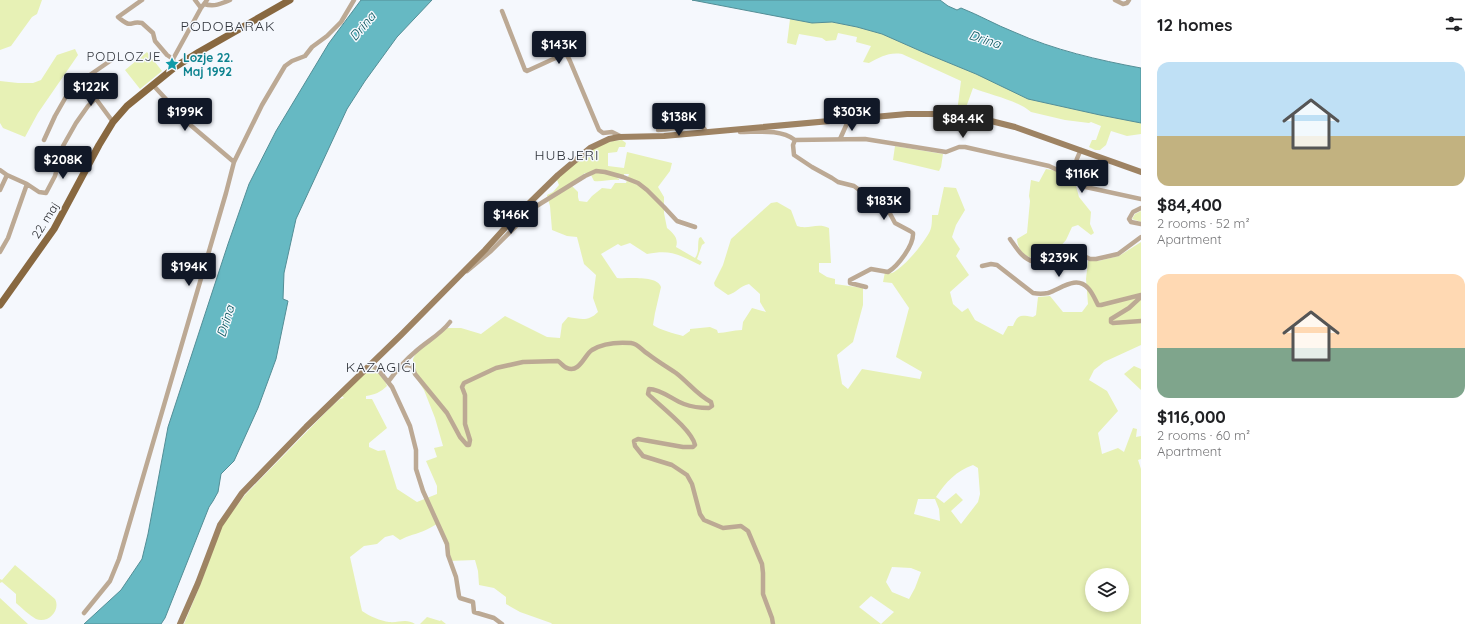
<!DOCTYPE html>
<meta charset="utf-8">
<style>
:root{--surface:#fff;--page:#f2f2f2;--text:#202124;--muted:#757577;--accent:#111827}
body{margin:0;font-family:Quicksand,sans-serif;background:var(--page);color:var(--text);height:100vh;display:flex;flex-direction:column;font-size:15px;white-space:nowrap}
*{box-sizing:border-box;margin:0}
p{font-size:13px;color:var(--muted)}
.icon{flex:none;width:22px;height:22px;fill:none;stroke:currentColor;stroke-width:2;stroke-linecap:round;stroke-linejoin:round}
.map{position:relative;flex:1;overflow:hidden}
.side{display:flex;flex-direction:column;background:var(--surface);width:340px}
.side>*{flex:none}
.tools{position:absolute;left:1085px;top:568px;display:grid;gap:8px}
.tools a{display:grid;place-items:center;width:44px;height:44px;border-radius:50%;background:var(--surface);box-shadow:0 2px 6px #0003;font-size:20px}
.price{position:absolute;translate:-50% -34px;padding:0 9px;border-radius:4px;background:var(--accent);color:#fff;font-size:13px;line-height:26px;filter:drop-shadow(0 1px 2px #0008)}
.price::after{content:'';position:absolute;left:50%;top:24px;width:12px;height:9px;margin-left:-6px;background:inherit;clip-path:polygon(0 0,100% 0,50% 100%)}
.price.current{background:#222;color:#fff}
ul{padding:0;list-style:none}
li{display:grid;align-content:center;gap:8px;height:212px;padding:0 16px}
li span{display:grid;place-items:center;height:124px;border-radius:12px;color:#555}
li>.icon{margin-inline-start:auto}
span .icon{width:72px;height:72px;fill:#fffc;stroke-width:1}
li b{font-size:17px}
h2{display:flex;justify-content:space-between;align-items:center;height:48px;padding:0 16px;font-size:17px}
main{display:flex;flex:1;min-height:0}
.map>svg:first-child{display:block}
</style>
<main>
<div class="map">
<svg width="1141" height="624" viewBox="0 0 1141 624">
<rect width="100%" height="100%" fill="#f5f8fd"/>
<path fill="#e7f1b5" fill-rule="evenodd" d="M0 0H42L37 14 32 17 11 46 0 50Z
M790 19 812 23 831 22 857 27 882 34 925 53 976 74 1028 99 1100 115 1141 123V134L1127 136 1111 131 1106 145 1100 150H1095L1089 147 1092 140H1096L1101 126 1091 122 1089 123 1065 120 1031 112C1017 100 990 95 973 88L964 113 957 112 961 81 902 54C888 52 881 57 869 63L863 62 871 46 856 42 857 37 838 33 836 40 826 41 822 38 799 34 796 45 787 43Z
M75 49 78 55 38 113 25 137 3 128 0 123V81L18 83H33L41 80 57 55Z
M147 52 162 71 140 89 125 70Z
M622 140 626 143 625 147H619L617 152 608 153V166L624 168 627 152 672 163 670 171 658 187 664 197V213L667 228C673 233 679 238 676 247L695 258C700 251 697 246 699 238L701 237 705 243 702 245 697 259 702 262 700 265C679 255 672 249 647 254L630 243 621 246 618 244 601 254 617 278C628 279 657 275 661 287L655 313 653 325C658 329 675 334 683 336L690 331V329L710 327 717 330 718 333C726 333 733 330 742 330L743 322 752 308 766 312 760 302V294L749 284C740 286 736 293 728 295L715 286 714 283 723 265 731 239 771 203 777 202 791 210 797 226C809 230 817 222 829 228L831 263H819V272L827 277 835 279V284L863 288V305L853 342 837 355 842 384 848 389 862 369 920 379 922 372 896 357 909 308 892 283 883 282 885 272C888 273 891 274 894 272 906 265 924 243 930 231 932 227 932 220 932 215H938L944 187 956 188 965 210 956 225 952 237 960 249 956 256 969 275 950 292 953 304 962 312 968 308 975 320 1003 335 1008 326H1013C1018 314 1020 315 1033 317L1036 315 1038 297 1050 296 1063 312H1082L1088 304 1086 279 1088 261H1098L1119 256 1141 242V345L1104 362 1094 370 1089 380 1107 391 1118 411 1098 433 1102 454 1118 448 1124 452 1133 428 1137 429 1136 437 1141 436V459L1138 460 1141 469V624H552L551 623 520 612 506 604V597L494 588 479 585 478 571 475 560 449 561 445 545 437 524C427 530 419 533 409 536 405 537 403 539 400 540L393 535 385 537 377 544 364 546 350 557 362 611C369 616 381 621 389 622 399 623 406 618 415 624H184L201 583 222 525 245 495 330 408 340 399 344 398 341 395 371 368H374C379 373 385 379 387 386 381 392 374 395 366 396V399H372L387 428 369 443V447L378 451 385 450 397 489 417 502 437 494V486L426 461 437 457 434 448 443 446 435 418 424 390 417 379 413 364V359L417 351 447 328H461L481 334 505 316 547 337 560 338 562 324 568 317C581 319 588 322 598 312L593 298 596 275 584 264 577 237 567 236 552 230 550 206 547 195 553 192 559 185 557 180C573 161 596 141 622 140ZM585 173 588 176 591 175 594 181C602 182 610 179 619 180V179L617 178 624 175V174H629L626 183H615L611 189 602 188 592 196 587 202 579 201 578 197V192L570 184ZM973 465 978 468 980 494 978 502 961 524 951 511 963 500 956 493 944 503 936 497C946 482 956 471 973 465ZM918 499H935L939 509 940 521 914 514ZM892 567 911 568 921 572 915 588 909 599 892 592 886 582ZM1092 575H1122V605H1092ZM871 596 894 612 881 624 859 607Z
M895 146 943 154 941 167 939 171 893 160Z
M1046 169 1057 171 1063 175 1076 186 1079 197 1091 212 1090 224 1094 233 1091 235 1078 225 1072 227 1066 240 1059 248 1060 259 1046 264 1042 257C1029 261 1018 253 1017 239L1027 233 1030 201 1029 196 1031 180 1039 182Z
M1141 211V222L1132 219 1135 214Z
M1134 366 1141 369V390L1124 374Z
M15 565 55 599C61 610 48 624 36 619 29 615 22 608 16 603V594L2 582 0 583V579L2 580Z
M0 598 28 624H0Z
M427 617 440 621 441 620 446 624H420Z"/>
<path fill="#66b9c3" stroke="#538e96" d="M361 0H432L397 37 365 81 347 109 296 219 284 273 283 299 288 301 276 359 258 408 234 461 221 474 218 492 213 501 209 507 165 618 161 624H84L121 590 142 559 148 534 168 427 228 244 249 184 276 131 329 43Z
M692 0H940L948 6 957 10 961 8C979 15 996 25 1014 32 1054 50 1098 60 1141 68V123L1100 115 1028 99 976 74 925 53 882 34 857 27 832 22 812 23Z"/>
<g fill="none" stroke-linecap="round" stroke-linejoin="round">
<path stroke="#bca994" stroke-width="4.5" d="M142 0 118 17C133 30 129 20 142 23L153 33 155 41 167 55 173 59
M195 0 201 8
M1115 0 1123 4 1127 3 1129 0
M204 4C214 7 221 4 230 0
M502 11 525 70 527 71 562 55H567L570 61 599 130 603 133 612 132 622 137
M175 67 173 59 201 8 207 0
M82 80 113 122
M153 85 188 123 234 162
M658 130C669 130 693 124 700 126 704 127 705 129 706 132
M740 132C759 132 780 129 795 140L865 139 946 152 959 147H965L1049 166 1064 173 1076 182
M840 139 849 119
M44 140 55 116 71 88 110 61
M795 140 793 145 794 155 812 167 832 178 838 182 854 186 866 195 881 202 887 208 895 223 910 231 913 233C914 245 898 266 888 272L871 269 850 280V283L866 287
M1081 150C1075 161 1073 170 1076 182L1081 186 1141 199
M0 170 7 175 27 184 39 192 46 193 55 176 63 146 76 123 88 106 95 99
M0 190 7 175
M1141 208 1133 212 1129 219 1131 222 1141 224
M1010 239C1017 249 1022 258 1034 262L1057 253H1078L1090 259H1096L1118 254 1141 237
M0 252 8 238 27 184
M982 266 991 264 997 265 1033 293C1038 294 1043 294 1048 293 1061 289 1076 275 1088 288 1092 292 1095 299 1098 305H1101L1141 295
M467 271 491 251 535 207 585 176 596 171 605 172 623 177 638 183 647 190 664 207 677 221 695 227
M1141 297 1129 308 1111 319V322L1113 323 1141 321
M371 364 380 372 392 387 410 426 416 450V469L423 491 447 544 448 555 456 577 459 596 460 598 473 602 474 612 494 618 502 624
M399 368 407 365 412 366 415 374 447 413 460 437 467 445H469L470 440 465 424V395L462 387 464 383 496 368 523 362 558 361C561 363 564 367 567 368 579 374 585 354 592 350 603 343 618 342 631 343 639 344 641 350 648 354 657 361 667 367 676 373 688 382 697 395 711 402L712 406 709 408C701 408 692 407 684 404 673 400 661 389 649 389L648 394C659 405 692 430 695 445L693 447H683L638 439 634 441 635 446 643 456 672 465 687 475 692 484 700 514 704 520 723 528 741 526 748 531 762 564 763 573V594L772 618 773 624
M388 382C396 371 404 361 415 352 427 341 440 335 450 322
M84 613 110 581 119 559 226 193 234 162 262 105 285 66 292 61 305 56 312 47 327 36 341 22 354 0"/>
<path stroke="#9e8363" stroke-width="6" d="M180 624 198 583 220 525 242 493 306 427 401 335 485 250 515 217 558 175 590 148 609 139 619 137 664 136 907 114H943L983 119 1015 127 1141 172"/>
<path stroke="#886840" stroke-width="7" d="M0 305 54 229 99 145 113 122 127 106 175 67 199 52 290 0"/>
</g>
<defs>
<g id="sight-bare" transform="scale(1.08)"><path d="M0-6L1.8-2.2L6-1.7L2.9 1.2L3.7 5.4L0 3.3L-3.7 5.4L-2.9 1.2L-6-1.7L-1.8-2.2Z" fill="#0f9aa8" stroke="#f5f8fd" stroke-width="2.5" paint-order="stroke"/></g>
</defs>
<g fill-rule="evenodd">
<use href="#sight-bare" x="172" y="64"/>
</g>
<g text-anchor="middle" dominant-baseline="central" stroke-width="3" stroke-linejoin="round" paint-order="stroke">
<g font-size="12" font-weight="bold" fill="#0d838f" stroke="#f5f8fd" text-anchor="start">
<text x="183" y="57">Lozje 22.<tspan x="183" dy="14">Maj 1992</tspan></text>
</g>
<g font-size="12" fill="#282a2e" stroke="#f5f8fd">
<text transform="translate(45 220) rotate(-58)">22. maj</text>
</g>
<g font-size="13" font-style="italic" fill="#05535a" stroke="#f5f8fd">
<text transform="translate(362 26) rotate(-50)">Drina</text>
<text transform="translate(985 39) rotate(18)">Drina</text>
<text transform="translate(225 321) rotate(-73)">Drina</text>
</g>
<g font-size="13" letter-spacing="1" fill="#31353c" stroke="#f5f8fd">
<text x="124" y="56">PODLOZJE</text>
</g>
<g font-size="14" letter-spacing="1" fill="#31353c" stroke="#f5f8fd">
<text x="228" y="26">PODOBARAK</text>
<text x="567" y="155">HUBJERI</text>
<text x="381" y="367">KAZAGIĆI</text>
</g>
</g>
</svg>
<div class="tools">
<a><svg class="icon" aria-label="layers" viewBox="0 0 24 24"><path d="M12 4l9 5-9 5-9-5zM3 14l9 5 9-5"/></svg></a>
</div>
<b class="price" style="left:559px;top:65px">$143K</b>
<b class="price" style="left:91px;top:107px">$122K</b>
<b class="price" style="left:185px;top:132px">$199K</b>
<b class="price" style="left:852px;top:132px">$303K</b>
<b class="price" style="left:679px;top:137px">$138K</b>
<b class="price current" style="left:963px;top:139px">$84.4K</b>
<b class="price" style="left:63px;top:180px">$208K</b>
<b class="price" style="left:1082px;top:194px">$116K</b>
<b class="price" style="left:884px;top:221px">$183K</b>
<b class="price" style="left:511px;top:235px">$146K</b>
<b class="price" style="left:1059px;top:278px">$239K</b>
<b class="price" style="left:189px;top:287px">$194K</b>
</div>
<section class="side">
<h2>12 homes<svg class="icon" aria-label="filters" viewBox="0 0 24 24"><path d="M4 7h16M4 17h16"/><circle cx="9" cy="7" r="2"/><circle cx="15" cy="17" r="2"/></svg></h2>
<ul>
<li><span style="background:linear-gradient(#bfe0f5 60%,#c2b280 0)"><svg class="icon" aria-label="home" viewBox="0 0 24 24"><path d="M3 11l9-7 9 7M6 9v11h12V9"/></svg></span><div><b>$84,400</b><p>2 rooms · 52 m²</p><p>Apartment</p></div></li>
<li><span style="background:linear-gradient(#ffd9b3 60%,#7fa58c 0)"><svg class="icon" aria-label="home" viewBox="0 0 24 24"><path d="M3 11l9-7 9 7M6 9v11h12V9"/></svg></span><div><b>$116,000</b><p>2 rooms · 60 m²</p><p>Apartment</p></div></li>
</ul>
</section>
</main>
